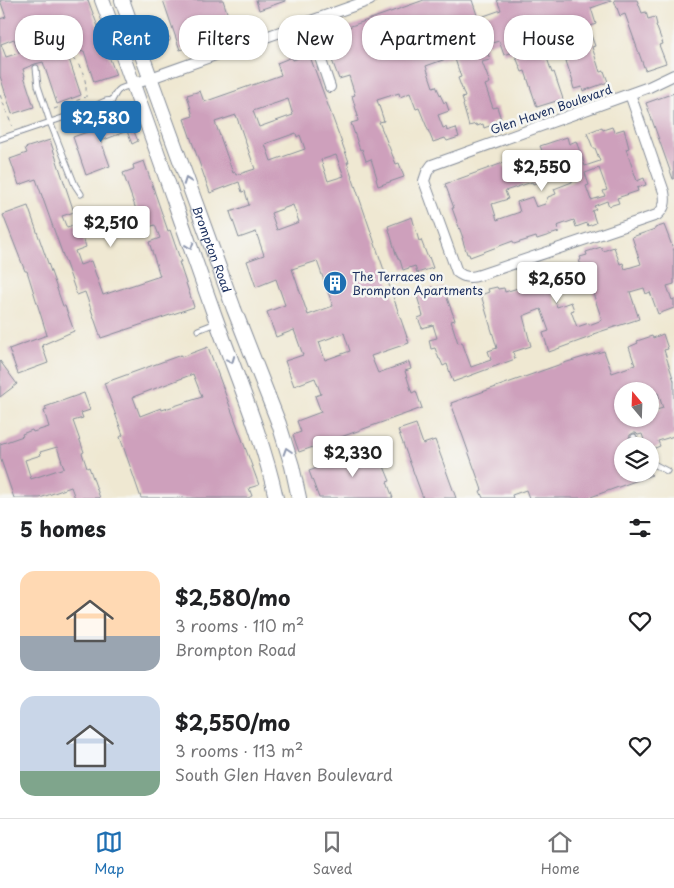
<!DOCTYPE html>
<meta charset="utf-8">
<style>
:root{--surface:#fff;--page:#f2f2f2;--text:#202124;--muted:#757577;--line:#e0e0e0;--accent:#1f6fb2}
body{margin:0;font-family:"Playpen Sans",sans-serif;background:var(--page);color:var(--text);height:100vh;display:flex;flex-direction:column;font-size:19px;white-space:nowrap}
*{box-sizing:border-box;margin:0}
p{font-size:16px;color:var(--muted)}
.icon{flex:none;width:28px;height:28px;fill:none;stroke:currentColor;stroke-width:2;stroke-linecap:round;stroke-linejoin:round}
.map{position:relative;height:498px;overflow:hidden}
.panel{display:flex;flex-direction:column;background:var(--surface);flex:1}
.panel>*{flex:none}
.guide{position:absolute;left:15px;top:15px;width:645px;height:45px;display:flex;gap:10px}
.needle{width:32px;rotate:341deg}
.fabs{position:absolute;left:614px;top:382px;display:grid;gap:10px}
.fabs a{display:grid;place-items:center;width:45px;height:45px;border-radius:50%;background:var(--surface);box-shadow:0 1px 4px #0004;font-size:25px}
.price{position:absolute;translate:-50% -42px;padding:0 11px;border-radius:5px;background:#fff;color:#222;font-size:16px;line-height:32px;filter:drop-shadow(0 1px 2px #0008)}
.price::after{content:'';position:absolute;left:50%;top:30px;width:15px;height:11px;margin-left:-8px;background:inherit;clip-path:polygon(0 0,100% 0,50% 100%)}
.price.on{background:var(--accent);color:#fff}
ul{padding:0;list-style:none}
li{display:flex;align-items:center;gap:15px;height:125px;padding:0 20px}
li span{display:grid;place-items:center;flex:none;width:140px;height:100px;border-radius:15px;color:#555}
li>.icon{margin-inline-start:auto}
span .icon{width:60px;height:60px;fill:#fffc;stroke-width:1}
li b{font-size:21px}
h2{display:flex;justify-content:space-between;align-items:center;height:60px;padding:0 20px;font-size:21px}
.tag{padding:0 18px;border-radius:20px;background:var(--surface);box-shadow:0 1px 4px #0004;font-size:18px;line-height:45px}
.tag.on{background:var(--accent);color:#fff}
.menu{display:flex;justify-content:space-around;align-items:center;height:70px;border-top:1px solid var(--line);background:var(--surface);font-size:14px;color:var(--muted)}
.menu a{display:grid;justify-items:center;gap:2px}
.menu .on{color:var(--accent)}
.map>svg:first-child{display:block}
</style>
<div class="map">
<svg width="674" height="498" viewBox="0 0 674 498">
<rect width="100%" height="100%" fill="#f6f6f2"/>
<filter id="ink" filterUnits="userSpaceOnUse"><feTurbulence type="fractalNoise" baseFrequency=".02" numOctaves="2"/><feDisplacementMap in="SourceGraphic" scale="10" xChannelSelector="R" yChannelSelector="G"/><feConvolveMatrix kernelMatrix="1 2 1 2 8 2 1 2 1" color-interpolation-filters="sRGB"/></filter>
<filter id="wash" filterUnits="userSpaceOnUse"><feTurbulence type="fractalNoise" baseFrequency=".0096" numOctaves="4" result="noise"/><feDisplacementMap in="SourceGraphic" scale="20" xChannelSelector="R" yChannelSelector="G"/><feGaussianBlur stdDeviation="1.12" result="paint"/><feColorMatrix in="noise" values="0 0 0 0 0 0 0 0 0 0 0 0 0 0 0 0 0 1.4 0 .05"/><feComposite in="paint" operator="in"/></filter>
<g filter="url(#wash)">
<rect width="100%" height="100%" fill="#efe8d2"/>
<g id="blocks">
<path fill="#cea0bc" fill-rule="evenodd" d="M0 0H88L116 75 94 82 84 51 81 52 80 48 67 53 81 95 57 104 43 62 35 64 23 69 25 76H24L34 107 12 114 0 76V19L6 17ZM14 39 19 53 6 57 1 44Z
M163 0H223L233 31 180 50Z
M256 0H285V1L259 10Z
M424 0H472L478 18 501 10 497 0H611V1L591 8 596 24 588 27 595 46 592 47 600 72 604 71 608 82 583 91 582 87 574 89 572 82H573L566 61 570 59 566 48 578 44 573 32 570 33 565 17 543 25 546 33 532 38 537 50 541 49 544 56 546 55 552 73 554 72 563 99 537 107 525 71 522 72 514 52 504 55 499 41 485 45 490 60 482 62 490 83 485 85 493 108 497 107 501 119 491 123 492 125 484 128 483 124 477 126 476 124 469 126 463 105 464 104 462 98 465 97 458 78 461 77 454 56 426 66 433 87 436 86 444 103 446 102 449 111 438 115 443 128 446 127 447 131 456 128 459 137 447 141 445 138 433 142 419 108 416 109 410 93 400 97 399 93 377 100 384 121 379 122 396 164 399 163 404 177 378 186 376 179 377 178 371 159 366 161 362 149 360 150 351 123 358 121 357 116H358L352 96 355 95 349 76 339 79 323 36Z
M614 0H637L642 13 646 12 648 19 655 17 657 25H656L663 44 659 45 666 63 645 70 625 14 620 16Z
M309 54 349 162H347L409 343 371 356 378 373 409 362 411 369 405 371 412 393 416 391 422 408 299 452 293 435 301 432 297 421 321 412 315 396 321 394 315 378 294 386 285 361 303 355 294 330 276 337 267 312 285 305 276 279 256 287 247 261 264 255 256 232 239 238 230 212 249 205 245 191 242 192 239 182 210 193 184 119 193 116 187 95 200 91 204 102 281 75 277 63 292 57 293 60ZM288 99 293 115 259 127 253 111ZM236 115 255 169 236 175 235 172 233 173 215 122ZM296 133 297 137 300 135 305 149 271 161 265 144ZM336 155 344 176 328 181 321 160ZM293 205 299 222 277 230 271 213ZM317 261 333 306 308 315 292 269ZM344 333 350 351 325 360 319 342Z
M674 93V179H673L646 103Z
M121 114 123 119 128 117 138 141 132 144 127 131 101 141 110 166 86 175 73 137 104 126 102 122Z
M602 127 603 130 612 127 614 132 624 129 629 148 626 149 637 181 644 178 646 185 637 188 638 191 617 198 619 203 609 206 607 201 594 206 596 209 592 211 596 223 588 226 587 223 576 227 574 220 557 226 559 232 537 239 536 237 514 244 513 241 470 257 469 254H467L462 238H463L452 208H454L445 184 503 163 505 168 544 155 540 146 567 137 569 144 576 141 585 166 600 161 595 148H593L587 133ZM575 165 579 178 572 180V182L554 189 556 194 548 197 545 204 536 207 532 197 517 202 520 212 497 220 492 204 508 199 505 191 532 182 533 184 542 181 540 177ZM599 168 607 190 603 191 605 196 591 200 586 186 589 185 585 173Z
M50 140 74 212 62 216 67 228 79 224 86 247 75 251 80 265 91 261 103 295 160 276 149 242 160 238 155 225 143 229 123 173 134 169 133 165 144 161 168 231 170 230 181 262H179L194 307 101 338 85 292 77 295 36 179 19 185 10 159 27 153 25 148Z
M28 206 63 306H65L74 331 42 345 48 363 18 374 9 349 47 335 27 271H25L3 215Z
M412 217 419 241 421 240 428 258 429 257 433 268 417 273 415 266 403 270 400 260H399L396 254 388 226Z
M664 225 674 251V284L667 286 672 300 674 299V308L658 314 650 292 646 294 644 288 630 292 639 319 593 334V336L549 352 543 333 549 331 541 309 523 316 531 346 513 352 515 359 453 382 447 364 443 366 440 359H439L435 348 431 349 429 340 437 338 433 325 422 328 418 318 423 316 417 296 421 294V292L433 287 434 290 443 287 455 320 451 321 458 343 462 342 471 367 491 360 488 351 497 348 481 295 489 292 488 289 497 287 498 289 504 288 505 292 534 283V281L542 278 539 271 553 266 555 272 558 271 559 273 562 272 566 285 551 290 557 307 571 302 574 310 571 311 577 327 589 323V325L602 320 591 287 587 289 583 277 587 276 582 264 579 262 581 259 580 257 587 255 586 252 601 247 603 251 614 247 620 264 623 263 625 269 641 264 632 237 655 229V228Z
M663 334 668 349 664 350 674 381V436L658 441 660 446 650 450V446H646L642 434 638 435 636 433H633L630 435 629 438 632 446H622V474H651L652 475 588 498H529L526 490 512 495 513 498H483L480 491 482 490 451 403 564 363 604 351 612 373 635 365 629 347 638 343 637 341 652 336 653 338ZM622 391H650V396L658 393 663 408 650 412V419H622Z
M208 347 259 485 249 488 252 496 248 498H141L120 437 123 435 104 383 181 355V357ZM193 374 202 397 162 410 161 408 140 416 133 397Z
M0 361 17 384 0 397Z
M84 393 90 410 81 413 83 418 73 421 84 452 82 453 87 468 89 467 100 498H75L71 487 40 498H14L0 457V444L23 436 22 434 32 430 33 432 49 427 44 411 47 410 45 407ZM57 447 64 468 31 479 25 460 41 455 40 452Z
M416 424 423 444 435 440 456 498H423L398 430Z
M376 447 382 464H383L390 481 387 482 393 498H319L309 471Z"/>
</g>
</g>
<g filter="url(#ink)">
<use href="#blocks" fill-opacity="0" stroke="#858c98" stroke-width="1"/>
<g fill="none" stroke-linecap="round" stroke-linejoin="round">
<g stroke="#858c98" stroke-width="7">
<path id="lane" d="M140 48 167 39
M36 68 38 86 50 122 75 185 81 194
M100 105C114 108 112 94 120 89 124 87 129 86 132 85
M0 139 92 108C99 105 104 99 112 101
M198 330 216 323
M634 437 638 446
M650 462 667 471"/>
</g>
<g stroke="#858c98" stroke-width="12">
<path id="street" d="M308 22 330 87
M134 84 370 0
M630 94 664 192C666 202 665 208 657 215L480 275C471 278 465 278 457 272L424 181 427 172 432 165 649 87 674 75"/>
</g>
<g stroke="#858c98" stroke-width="16">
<g id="secondary">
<path d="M102 0C141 103 176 207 213 311 235 373 262 434 276 498"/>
<path id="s1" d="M122 0 234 309 279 424 292 466 299 498"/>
</g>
</g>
<path stroke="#858c98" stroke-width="1" stroke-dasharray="4 4" stroke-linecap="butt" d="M0 95 12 126
M54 109 86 97C87 83 84 68 73 59L76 54"/>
<use href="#lane" stroke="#fff" stroke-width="5"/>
<use href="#street" stroke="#fff" stroke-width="10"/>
<use href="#secondary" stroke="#fff" stroke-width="14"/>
</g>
<defs><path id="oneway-chevron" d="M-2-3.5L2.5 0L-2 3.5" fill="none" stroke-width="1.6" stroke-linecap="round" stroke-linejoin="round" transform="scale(1.25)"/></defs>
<g stroke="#8d97ae">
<use href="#oneway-chevron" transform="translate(187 181) rotate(-110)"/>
<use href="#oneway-chevron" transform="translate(190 246) rotate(71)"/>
<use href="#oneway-chevron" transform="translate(231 360) rotate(69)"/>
<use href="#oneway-chevron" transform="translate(287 451) rotate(-108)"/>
</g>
</g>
<defs>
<g id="building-disc" transform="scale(1.25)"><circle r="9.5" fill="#1f6fb2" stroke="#f6f6f2"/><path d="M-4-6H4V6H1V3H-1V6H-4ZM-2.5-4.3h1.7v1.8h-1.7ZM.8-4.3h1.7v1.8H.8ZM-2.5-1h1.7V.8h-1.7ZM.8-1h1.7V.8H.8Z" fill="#fff"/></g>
</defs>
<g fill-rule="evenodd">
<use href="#building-disc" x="335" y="283"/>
</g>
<g text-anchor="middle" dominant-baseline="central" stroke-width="5" stroke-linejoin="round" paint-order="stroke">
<g font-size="12" fill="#1b2f5e" stroke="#f6f6f2">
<text transform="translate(551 109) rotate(-19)">Glen Haven Boulevard</text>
<text stroke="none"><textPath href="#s1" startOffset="265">Brompton Road</textPath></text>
</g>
<g font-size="12" fill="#1b2f5e" stroke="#f6f6f2" text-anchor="start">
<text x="352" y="276">The Terraces on<tspan x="352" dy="14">Brompton Apartments</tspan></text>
</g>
</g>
</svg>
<div class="fabs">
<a><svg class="needle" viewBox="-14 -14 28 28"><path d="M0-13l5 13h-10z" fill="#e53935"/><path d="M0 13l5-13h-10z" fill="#757577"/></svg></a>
<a><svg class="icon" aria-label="layers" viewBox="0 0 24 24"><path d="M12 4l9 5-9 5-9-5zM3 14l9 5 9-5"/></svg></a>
</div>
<b class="price on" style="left:101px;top:143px">$2,580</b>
<b class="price" style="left:542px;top:192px">$2,550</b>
<b class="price" style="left:111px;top:248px">$2,510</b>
<b class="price" style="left:557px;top:304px">$2,650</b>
<b class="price" style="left:353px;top:478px">$2,330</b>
<div class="guide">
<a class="tag">Buy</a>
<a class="tag on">Rent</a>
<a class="tag">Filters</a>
<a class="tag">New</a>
<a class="tag">Apartment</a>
<a class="tag">House</a>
</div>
</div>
<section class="panel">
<h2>5 homes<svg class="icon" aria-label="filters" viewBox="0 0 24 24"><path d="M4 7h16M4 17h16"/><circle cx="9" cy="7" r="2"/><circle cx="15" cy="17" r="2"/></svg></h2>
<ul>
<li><span style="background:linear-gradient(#ffd9b3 65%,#9aa5b1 0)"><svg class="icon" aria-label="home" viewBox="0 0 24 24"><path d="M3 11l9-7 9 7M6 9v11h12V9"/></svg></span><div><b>$2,580/mo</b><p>3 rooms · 110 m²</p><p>Brompton Road</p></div><svg class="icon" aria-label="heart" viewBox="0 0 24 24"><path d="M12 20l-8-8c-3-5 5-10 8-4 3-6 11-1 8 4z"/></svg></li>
<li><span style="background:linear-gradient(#c9d6e8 75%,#7fa58c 0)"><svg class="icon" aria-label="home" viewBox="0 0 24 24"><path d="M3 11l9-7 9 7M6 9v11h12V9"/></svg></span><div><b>$2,550/mo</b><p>3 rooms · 113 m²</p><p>South Glen Haven Boulevard</p></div><svg class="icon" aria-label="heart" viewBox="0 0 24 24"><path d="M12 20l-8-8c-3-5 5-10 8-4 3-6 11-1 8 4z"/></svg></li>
</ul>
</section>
<nav class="menu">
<a class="on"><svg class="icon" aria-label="map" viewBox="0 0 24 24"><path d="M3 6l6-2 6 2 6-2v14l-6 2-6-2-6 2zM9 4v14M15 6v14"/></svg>Map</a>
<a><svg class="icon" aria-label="saved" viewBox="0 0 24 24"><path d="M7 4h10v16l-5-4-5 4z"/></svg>Saved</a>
<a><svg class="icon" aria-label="home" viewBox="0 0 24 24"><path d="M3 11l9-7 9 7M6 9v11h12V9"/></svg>Home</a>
</nav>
